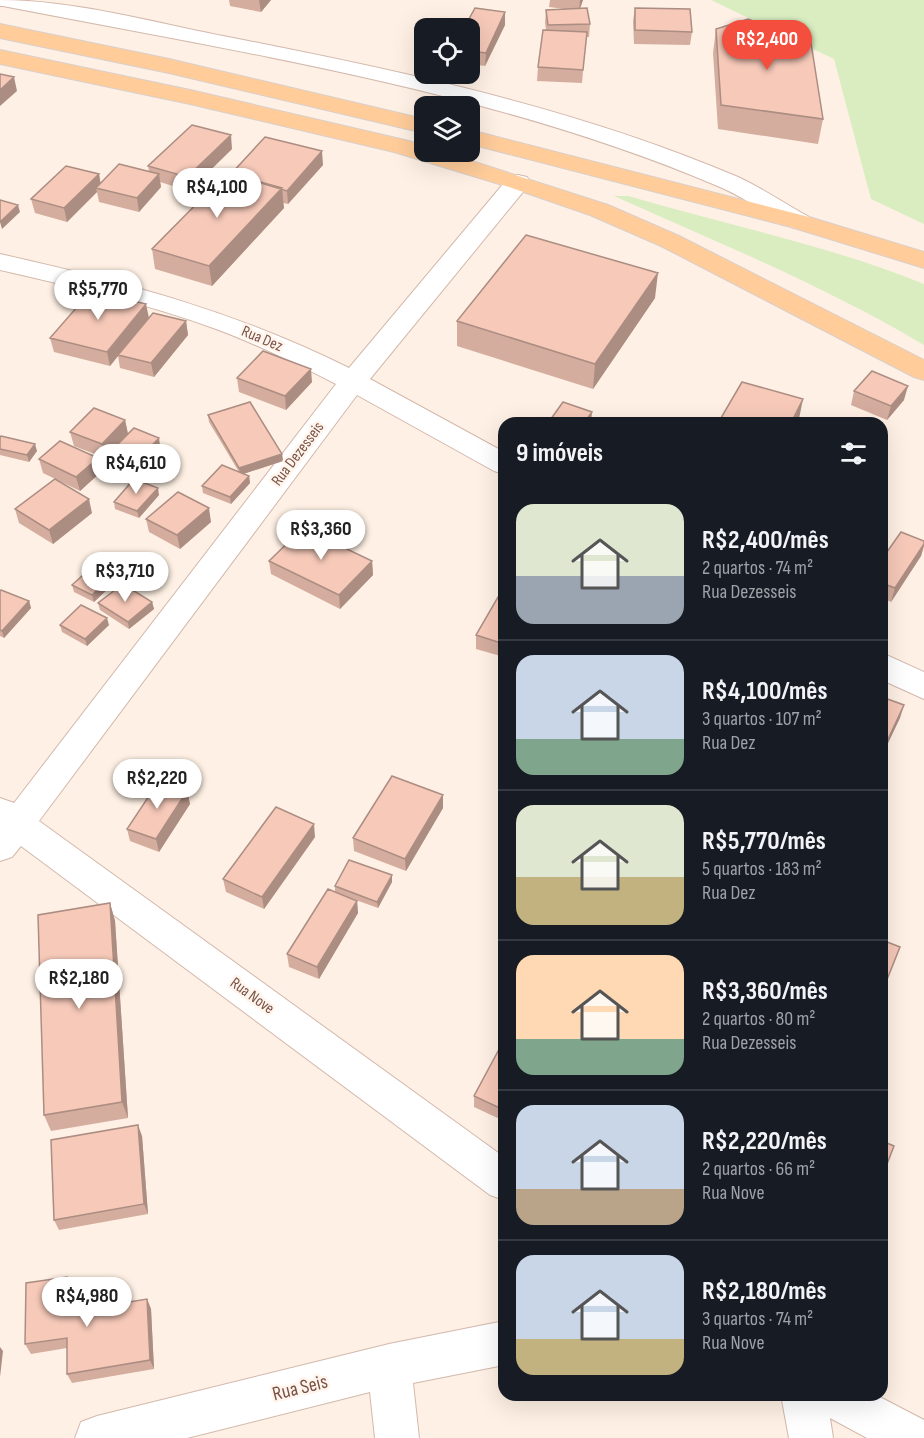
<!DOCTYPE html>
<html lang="pt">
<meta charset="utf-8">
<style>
:root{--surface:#171b24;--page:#242831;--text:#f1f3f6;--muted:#9ea1a6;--line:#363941;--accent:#f34e3e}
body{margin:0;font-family:"Sofia Sans Condensed",sans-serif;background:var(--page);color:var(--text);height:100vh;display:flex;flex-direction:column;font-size:22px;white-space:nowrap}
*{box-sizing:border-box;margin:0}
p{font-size:20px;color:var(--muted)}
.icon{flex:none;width:33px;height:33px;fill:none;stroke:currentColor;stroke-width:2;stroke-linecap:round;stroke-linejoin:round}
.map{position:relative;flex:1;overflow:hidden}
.side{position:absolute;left:498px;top:417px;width:390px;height:984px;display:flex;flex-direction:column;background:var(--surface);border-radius:18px;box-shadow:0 6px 24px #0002}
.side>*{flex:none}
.buttons{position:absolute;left:414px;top:18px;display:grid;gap:12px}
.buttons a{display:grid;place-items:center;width:66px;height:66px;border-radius:12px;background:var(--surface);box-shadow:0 6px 24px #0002;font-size:30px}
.price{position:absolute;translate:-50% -51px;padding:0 14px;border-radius:21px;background:#fff;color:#222;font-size:20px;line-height:39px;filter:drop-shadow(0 2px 3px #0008)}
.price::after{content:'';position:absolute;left:50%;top:36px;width:18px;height:14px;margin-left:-9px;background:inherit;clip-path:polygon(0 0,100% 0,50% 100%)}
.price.on{background:var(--accent);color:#fff}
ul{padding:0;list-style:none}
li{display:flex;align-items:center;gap:18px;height:150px;padding:0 18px}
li+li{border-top:2px solid var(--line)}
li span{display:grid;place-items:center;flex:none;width:168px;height:120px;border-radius:18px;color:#555}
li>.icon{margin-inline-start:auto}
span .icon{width:72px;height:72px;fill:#fffc;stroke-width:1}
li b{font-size:26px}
h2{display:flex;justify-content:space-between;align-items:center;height:72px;padding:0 18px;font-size:26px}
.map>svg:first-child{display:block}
</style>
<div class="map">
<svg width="924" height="1438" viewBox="0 0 924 1438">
<rect width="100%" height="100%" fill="#fef0e4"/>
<path fill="#d9edc1" d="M711 0H924V224L871 199 834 59Z
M614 196H628C727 225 828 245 924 284V345C825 286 719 243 614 196Z"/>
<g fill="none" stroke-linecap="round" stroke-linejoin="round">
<g stroke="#d3b8ab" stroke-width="2">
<path id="street" d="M0 0C72 0 152 22 223 36 397 70 574 107 738 177 762 188 785 204 809 217L812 222 809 227 800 229 791 227C768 214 745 198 720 187 493 90 243 53 3 6H0Z
M518 175 527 177 530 182 527 187 370 379 504 452V474L494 471 357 395 39 821 504 1157V1200L490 1195 21 846 12 857 0 861V798L14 803 336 384C297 364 257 344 216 329 146 303 73 287 0 270V254C124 282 235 311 349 368L509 177Z
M882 653 924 672V699L882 680Z
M504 1321V1365L413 1383 419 1438H375L370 1392 187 1438H75L81 1422 97 1416 389 1344Z
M781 1395H876L924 1420V1438H867L830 1418 833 1438H789Z"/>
</g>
<g stroke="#d9cfcb" stroke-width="2">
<path id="primary" d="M0 24 169 59 424 119V133L169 73 0 38Z
M0 50 190 90 409 141 424 146V152H444L608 205 679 236 924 360V380L914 377 661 246 590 215 509 187 394 152 190 104 0 64Z
M470 130 809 217 924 252V268L791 227 470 144Z"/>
</g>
<use href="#street" fill="#fff" fill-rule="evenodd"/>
<use href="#primary" fill="#ffcc9a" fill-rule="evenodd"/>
</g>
<path fill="#d4ad9f" d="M229 0H271L261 12 230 6Z
M550 0H583L580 9 590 24 589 37H586L582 83 537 81 538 67 546 30 545 23 546 10 565 9 549 7Z
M635 8 692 32 690 45 634 44 633 21Z
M505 25 485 66 470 64V28Z
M716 29 823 119 818 144 718 129 713 53Z
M232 149 189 191 160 182 161 187 139 212 99 202 97 192 67 222 35 213 31 199 99 174 101 184 149 171 148 166Z
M323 165 288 204 283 203 284 208 212 286 155 269 152 249 231 174Z
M655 298 593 389 457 346V321Z
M148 318 186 321 188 335 154 377 120 368 118 356 110 366 54 352 50 338Z
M237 378 312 382 286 410 239 392Z
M854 391 904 400 887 420 851 405Z
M208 415 282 454 283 461 243 474 249 476 250 483 231 504 203 493 202 486 239 472 209 422Z
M125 420 128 434 160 445 134 472 109 462 107 455 105 458 74 446 70 432Z
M0 438 37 451 29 462 0 455Z
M98 458 101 472 80 491 43 473 39 459Z
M159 495 139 518 115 509 114 502Z
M15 509 92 513 53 544 19 523Z
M146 519 211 522 180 549 149 532Z
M924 541V547L921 556 891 602 882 598V559Z
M269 561H372L373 575 340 609 271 574Z
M112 576 114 583 94 602 74 592 72 585Z
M0 591 29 601 31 608 4 638 0 636Z
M504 598V657L476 649V635Z
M152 602 154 609 129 629 100 610 98 603Z
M60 625H109L87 646 62 632Z
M187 791 190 804 159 852 130 841 127 829Z
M443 795V808L406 871 354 851 353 838Z
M315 837 264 909 226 892 223 879Z
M392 882 378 908 353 899 357 901 358 913 319 979 289 967 287 954 335 892V886Z
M110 903 115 921 128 1118 51 1131 44 1115Z
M504 1040V1121L474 1107V1096Z
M142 1136 148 1214 59 1230 54 1220Z
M72 1287V1311L147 1299 151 1309 154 1369 72 1383 67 1374V1348L31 1354 25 1344Z"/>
<path fill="#ac8d82" d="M259 0H271L261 12Z
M580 0H583L579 11Z
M505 12V25L485 66 486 53Z
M14 77 17 91 0 106V90Z
M231 135 232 149 189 191 187 177Z
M322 151 323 165 288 204 287 191Z
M99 174 101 188H96L97 192 67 222 64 208Z
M159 174 161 187 139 212 137 198Z
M282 188 284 208 212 286 209 266Z
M18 205 20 212 2 229 0 222Z
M658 273 655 298 593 389 595 364Z
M146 304 149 318 118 355V356L110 366 107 352Z
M186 321 188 335 154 377 151 363Z
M311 369 312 382 286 410 285 396Z
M908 386 904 400 887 420 891 406Z
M803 399 799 419 797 423H791Z
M592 412 591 423H584Z
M125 420 128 434 105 458 102 444Z
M159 438 160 445 134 472 133 465Z
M35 444 37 451 29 462 27 455Z
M282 454 283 461 240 475 239 468Z
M98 458 101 472 80 491 76 477Z
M249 476 250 483 231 504 230 497Z
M158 488 159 495 139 518 137 511Z
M89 499 92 513 53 544 49 530Z
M209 508 211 522 180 549 177 535Z
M924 544 921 556 891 602 895 588Z
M372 561 373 575 340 609 339 595Z
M112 576 114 583 94 602 92 595Z
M29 601 31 608 4 638 2 631Z
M152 602 154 609 129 629 128 622Z
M107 618 109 625 87 646 85 639Z
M904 705 900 718 882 756V752Z
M187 791 190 804 159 852 156 839Z
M443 795V808L406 871 405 859Z
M314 824 315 837 264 909 262 897Z
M392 875V882L378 908 377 902Z
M357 901 358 913 319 979 317 967Z
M110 903 115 921 128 1118 122 1102Z
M138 1125 142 1136 148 1214 144 1204Z
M67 1277 72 1287V1322L67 1312Z
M147 1299 151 1309 154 1369 150 1360Z
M0 1347 3 1351 0 1377Z"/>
<path fill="#f6c9b9" stroke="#ac8d82" stroke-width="1.5" d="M475 8 505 12 486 53 470 51V28H464Z
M587 8 590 24 548 25 546 10Z
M635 8 690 9 692 32 635 30Z
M748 19 811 43 823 119 721 105 716 29Z
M543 30 587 32 583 70 538 67Z
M0 74 14 77 0 90Z
M192 125 231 135 187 177 148 166Z
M265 137 322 151 287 191 231 174Z
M119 164 159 174 137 198 96 188Z
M66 166 99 174 64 208 31 199Z
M227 173 282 188 209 266 152 249Z
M0 200 18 205 0 222Z
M526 235 658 273 595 364 457 321Z
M91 291 146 304 107 352 50 338Z
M153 313 186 321 151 363 118 355Z
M263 351 311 369 285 396 237 378Z
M872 371 908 386 891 406 854 391Z
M742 382 803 399 791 423H718Z
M250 402 282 454 239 468 208 415Z
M563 402 592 412 584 423H548Z
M94 408 125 420 102 444 70 432Z
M134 428 159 438 133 465 107 455Z
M1 436 35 444 27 455 0 449V438Z
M60 441 98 458 76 477 39 459Z
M222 465 249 476 230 497 202 486Z
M55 479 89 499 49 530 15 509Z
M134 479 158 488 137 511 114 502Z
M178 492 209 508 177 535 146 519Z
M303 528 372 561 339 595 269 561Z
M901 532 924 541V544L895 588 882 583V559Z
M93 566 112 576 92 595 72 585Z
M123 584 152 602 128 622 98 603Z
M1 590 29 601 2 631 0 630V591Z
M498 597 504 598V644L476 635Z
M81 605 107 618 85 639 60 625Z
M882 697 904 705 882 752Z
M392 776 443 795 405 859 353 838Z
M159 781 187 791 156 839 127 829Z
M276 807 314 824 262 897 223 879Z
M349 860 392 875 377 902 335 886Z
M328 889 357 901 317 967 287 954Z
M110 903 122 1102 44 1115 38 915Z
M882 940 900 947 882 992Z
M504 1040V1110L474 1096Z
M138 1125 144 1204 54 1220 51 1140Z
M882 1141 894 1146 882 1177Z
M67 1277V1312L147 1299 150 1360 67 1374V1338L25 1344 26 1283Z"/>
<g text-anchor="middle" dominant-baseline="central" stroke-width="5" stroke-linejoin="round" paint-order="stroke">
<g font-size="16" fill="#795247" stroke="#fff5ec">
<text transform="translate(262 339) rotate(23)">Rua Dez</text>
<text transform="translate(298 454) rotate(-53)">Rua Dezesseis</text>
<text transform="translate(252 996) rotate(36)">Rua Nove</text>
</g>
<g font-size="20" fill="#795247" stroke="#fff5ec">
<text transform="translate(300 1388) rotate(-14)">Rua Seis</text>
</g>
</g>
</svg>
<div class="buttons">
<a><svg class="icon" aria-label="locate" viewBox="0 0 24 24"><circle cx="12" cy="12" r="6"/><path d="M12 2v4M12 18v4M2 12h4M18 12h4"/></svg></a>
<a><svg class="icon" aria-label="layers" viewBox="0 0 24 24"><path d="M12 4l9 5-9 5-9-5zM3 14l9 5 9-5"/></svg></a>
</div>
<b class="price on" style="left:767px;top:71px">R$2,400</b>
<b class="price" style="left:217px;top:219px">R$4,100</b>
<b class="price" style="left:98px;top:321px">R$5,770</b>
<b class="price" style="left:136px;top:495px">R$4,610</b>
<b class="price" style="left:321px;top:561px">R$3,360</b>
<b class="price" style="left:125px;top:603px">R$3,710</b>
<b class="price" style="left:157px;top:810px">R$2,220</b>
<b class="price" style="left:79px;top:1010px">R$2,180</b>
<b class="price" style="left:87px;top:1328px">R$4,980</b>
<section class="side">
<h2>9 imóveis<svg class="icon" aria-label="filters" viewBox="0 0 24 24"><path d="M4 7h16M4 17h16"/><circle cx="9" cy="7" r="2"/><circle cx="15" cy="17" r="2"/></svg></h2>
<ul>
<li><span style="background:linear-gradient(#dfe7d0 60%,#9aa5b1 0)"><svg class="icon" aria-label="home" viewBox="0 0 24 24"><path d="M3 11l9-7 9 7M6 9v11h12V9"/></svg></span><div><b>R$2,400/mês</b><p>2 quartos · 74 m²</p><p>Rua Dezesseis</p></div></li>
<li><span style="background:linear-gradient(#c9d6e8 70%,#7fa58c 0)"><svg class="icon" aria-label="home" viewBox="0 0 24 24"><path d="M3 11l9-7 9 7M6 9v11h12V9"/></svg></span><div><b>R$4,100/mês</b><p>3 quartos · 107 m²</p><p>Rua Dez</p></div></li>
<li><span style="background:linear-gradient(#dfe7d0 60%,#c2b280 0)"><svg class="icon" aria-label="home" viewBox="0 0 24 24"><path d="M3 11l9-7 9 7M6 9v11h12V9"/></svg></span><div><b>R$5,770/mês</b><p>5 quartos · 183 m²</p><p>Rua Dez</p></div></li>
<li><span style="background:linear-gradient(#ffd9b3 70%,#7fa58c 0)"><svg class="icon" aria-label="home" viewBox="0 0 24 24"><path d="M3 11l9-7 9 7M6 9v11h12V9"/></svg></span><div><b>R$3,360/mês</b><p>2 quartos · 80 m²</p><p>Rua Dezesseis</p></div></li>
<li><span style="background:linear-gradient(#c9d6e8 70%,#b9a48a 0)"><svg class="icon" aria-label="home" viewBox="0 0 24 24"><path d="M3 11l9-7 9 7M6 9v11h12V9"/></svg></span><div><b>R$2,220/mês</b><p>2 quartos · 66 m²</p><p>Rua Nove</p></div></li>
<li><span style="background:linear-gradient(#c9d6e8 70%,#c2b280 0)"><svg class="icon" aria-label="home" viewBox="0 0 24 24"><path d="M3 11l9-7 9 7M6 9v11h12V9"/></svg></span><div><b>R$2,180/mês</b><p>3 quartos · 74 m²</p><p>Rua Nove</p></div></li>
</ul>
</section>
</div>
